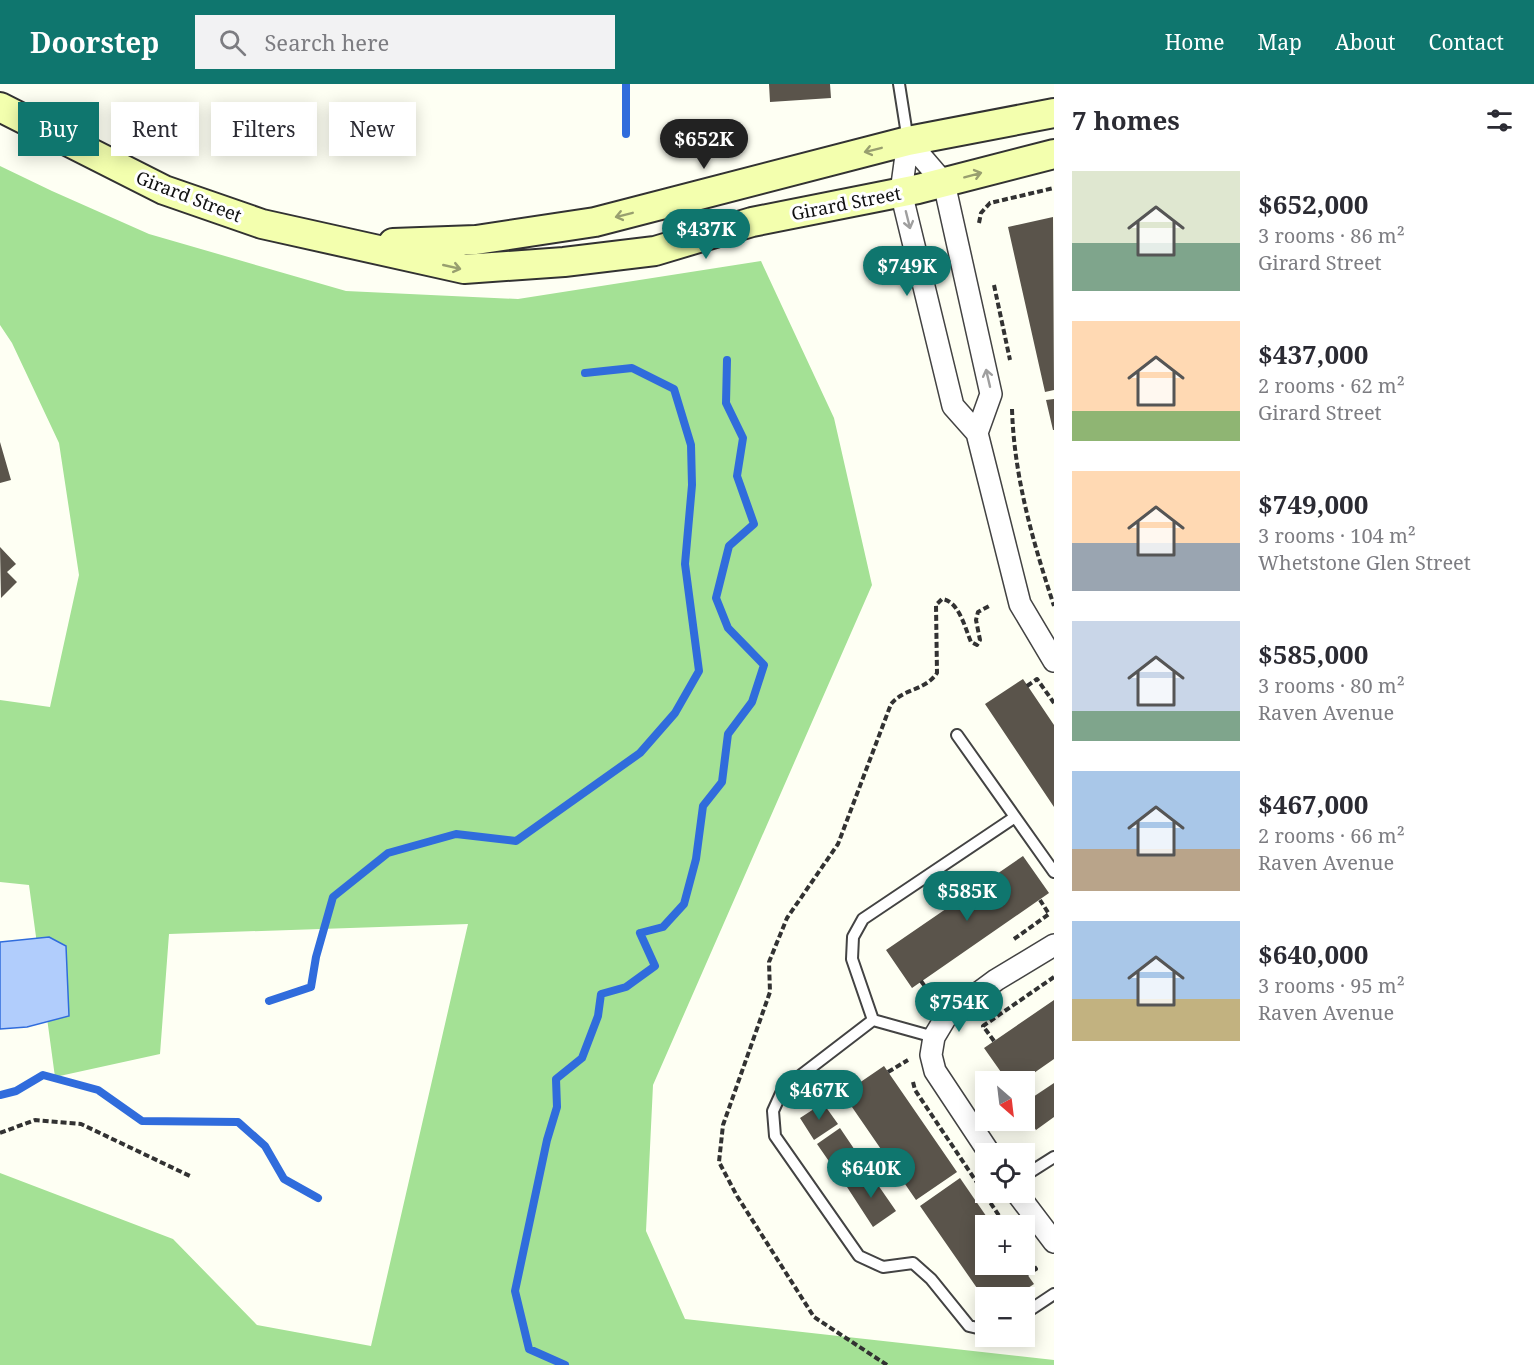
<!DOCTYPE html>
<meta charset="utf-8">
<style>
:root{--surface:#fff;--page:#f2f2f3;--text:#2b2b33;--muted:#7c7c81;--accent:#0f766e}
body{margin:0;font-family:"Noto Serif",serif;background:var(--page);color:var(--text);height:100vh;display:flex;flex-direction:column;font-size:22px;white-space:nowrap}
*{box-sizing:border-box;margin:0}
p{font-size:20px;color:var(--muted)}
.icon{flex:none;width:33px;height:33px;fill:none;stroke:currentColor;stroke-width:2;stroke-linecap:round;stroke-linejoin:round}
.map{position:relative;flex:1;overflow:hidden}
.drawer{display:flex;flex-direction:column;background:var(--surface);width:480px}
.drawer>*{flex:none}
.banner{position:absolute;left:18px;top:18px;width:570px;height:54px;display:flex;gap:12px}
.needle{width:39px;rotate:152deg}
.tools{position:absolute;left:975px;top:987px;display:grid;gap:12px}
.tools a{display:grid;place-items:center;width:60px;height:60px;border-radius:0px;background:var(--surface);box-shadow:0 3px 15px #0003;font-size:30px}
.price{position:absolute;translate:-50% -51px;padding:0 14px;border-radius:21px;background:var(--accent);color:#fff;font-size:20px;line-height:39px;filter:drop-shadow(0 2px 3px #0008)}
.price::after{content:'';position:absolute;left:50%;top:36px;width:18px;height:14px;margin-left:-9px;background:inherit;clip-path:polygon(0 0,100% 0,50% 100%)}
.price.on{background:#222;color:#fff}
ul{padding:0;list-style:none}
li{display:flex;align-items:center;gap:18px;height:150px;padding:0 18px}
li span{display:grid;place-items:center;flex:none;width:168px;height:120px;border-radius:0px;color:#555}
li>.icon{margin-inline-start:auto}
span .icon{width:72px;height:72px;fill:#fffc;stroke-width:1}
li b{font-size:26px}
h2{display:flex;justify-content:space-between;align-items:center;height:72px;padding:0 18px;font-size:26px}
.chip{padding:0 21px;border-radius:0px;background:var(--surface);box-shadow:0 3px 15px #0003;font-size:21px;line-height:54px}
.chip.on{background:var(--accent);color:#fff}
header{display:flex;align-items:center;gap:36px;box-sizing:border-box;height:84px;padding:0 30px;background:var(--accent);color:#fff}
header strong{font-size:28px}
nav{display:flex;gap:33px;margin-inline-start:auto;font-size:21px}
.search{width:420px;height:54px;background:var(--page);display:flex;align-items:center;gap:15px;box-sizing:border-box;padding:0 21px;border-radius:0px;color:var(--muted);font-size:22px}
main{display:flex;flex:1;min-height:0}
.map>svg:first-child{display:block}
</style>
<header>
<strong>Doorstep</strong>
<div class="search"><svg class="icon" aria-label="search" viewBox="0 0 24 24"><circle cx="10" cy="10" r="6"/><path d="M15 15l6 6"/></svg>Search here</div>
<nav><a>Home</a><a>Map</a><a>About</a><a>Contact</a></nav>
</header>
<main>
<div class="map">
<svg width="1054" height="1281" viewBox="0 0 1054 1281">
<rect width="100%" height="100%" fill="#fefff3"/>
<path fill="#a4e195" d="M0 82 52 107 149 150 346 207 518 215 761 177 834 334 872 501 653 1001 646 1147 685 1235 1054 1276V1281H0V1089L173 1155 257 1241 371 1262 468 840 169 850 160 970 55 993 29 801 0 798V616L50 623 79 491 59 359 12 259 0 241Z"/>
<path fill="#b1cdfc" stroke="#306cdc" stroke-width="1.5" d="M49 853 66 862 69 932 27 943 0 945V858Z"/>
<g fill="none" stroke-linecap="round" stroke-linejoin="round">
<path stroke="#306cdc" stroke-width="8" d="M626 50V0
M269 917 311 903 316 873 333 813 388 769 456 750 516 757 640 669 675 629 699 587 685 480 692 401 691 361 674 305 632 284 585 289
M0 1011 16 1007 43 991 98 1006 142 1037 238 1038 265 1062 284 1095 318 1114
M565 1281 529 1265 515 1207 547 1056 557 1023 556 995 582 974 598 932 601 910 626 903 655 882 640 849 663 843 684 820 696 775 703 722 722 698 728 650 752 618 764 581 728 544 716 514 729 462 754 440 737 392 743 354 726 319 727 276"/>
</g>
<path fill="#5a544b" d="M769 0H830L831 14 770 18Z
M1053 133 1054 306 1045 308 1008 143Z
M1054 315V346H1053L1046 316Z
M0 358 11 396 0 399Z
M0 463 16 480 7 488 17 498 1 514Z
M1023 595 1054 641V723L985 620Z
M1023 772 1049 809 912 904 886 866Z
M1054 916V975L1021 998H1008L984 964Z
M884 982 957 1088 916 1116 843 1010Z
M1054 999V1033L1036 1046 1024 1029V1019Z
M823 1019 838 1040 814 1056 800 1034Z
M840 1044 867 1084 844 1099 817 1060Z
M869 1088 896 1127 873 1143 847 1103Z
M960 1094 993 1142H986V1180H1020L1034 1200 1013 1214H986V1217L920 1122Z"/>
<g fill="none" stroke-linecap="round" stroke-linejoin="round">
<g stroke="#434343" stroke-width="14">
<path id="lane" d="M899 0 908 57
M957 651 1054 788
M873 936 783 1005 773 1027 775 1052 859 1172 883 1183 913 1179 931 1195 969 1242 986 1246
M934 953 873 936 852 875 853 853 863 835 1015 733
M1024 1092 1054 1073
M1024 1230 1054 1210"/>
</g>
<g stroke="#434343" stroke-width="24">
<path id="street" d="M908 57 901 108 953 322 977 349 1020 520 1054 577
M908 57 944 99 991 310 977 349
M990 1070 935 987 931 971 934 953 946 933 996 896 1054 861
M1016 1108 1054 1158"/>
</g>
<g stroke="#323232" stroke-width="32">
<path id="secondary" d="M0 23 164 106 262 140 464 185 564 178 655 167 752 138 918 105 1054 70
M393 159 476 156 595 138 908 57 1054 29"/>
</g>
<path stroke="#323232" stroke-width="4" stroke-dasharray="6 3" stroke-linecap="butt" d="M979 139 981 129 990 119 1054 104
M994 201 1010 276
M1012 325C1014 393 1033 458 1054 522
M1027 602 1037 595 1054 619
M1014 855 1049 830 1040 816
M921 897 932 912 934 910
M994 957 983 942 1054 893
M888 988 908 976
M913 998 915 1006 1006 1142
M0 1049 35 1036 81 1040 192 1093
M1024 1168 1036 1185 1027 1190
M887 1281 814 1233 737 1112 719 1078 723 1041 770 908 769 878 787 834 838 760 891 620C904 604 925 607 937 589L936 521 942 515C959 517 965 544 971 558L977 561 980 556 976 536 978 528 991 521"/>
<use href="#lane" stroke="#fff" stroke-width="10"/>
<use href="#street" stroke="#fff" stroke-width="21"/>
<use href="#secondary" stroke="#f3ffae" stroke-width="28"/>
</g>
<defs><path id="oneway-shaft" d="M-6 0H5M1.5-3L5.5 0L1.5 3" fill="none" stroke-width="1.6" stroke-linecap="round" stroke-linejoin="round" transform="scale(1.5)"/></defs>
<g stroke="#989f6f">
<use href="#oneway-shaft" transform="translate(873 66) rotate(166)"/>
<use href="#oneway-shaft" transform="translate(973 91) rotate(-15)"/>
<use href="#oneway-shaft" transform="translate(624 131) rotate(166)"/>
<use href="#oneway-shaft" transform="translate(452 183) rotate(13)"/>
</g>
<g stroke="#9f9f9f">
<use href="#oneway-shaft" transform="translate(908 136) rotate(76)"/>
<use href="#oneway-shaft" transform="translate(988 294) rotate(-103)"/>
</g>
<g text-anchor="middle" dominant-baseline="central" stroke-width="6" stroke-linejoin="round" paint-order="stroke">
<g font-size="18" fill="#101010" stroke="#fff">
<text transform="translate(189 112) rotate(21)">Girard Street</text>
<text transform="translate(846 119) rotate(-11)">Girard Street</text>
</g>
</g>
</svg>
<div class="tools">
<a><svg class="needle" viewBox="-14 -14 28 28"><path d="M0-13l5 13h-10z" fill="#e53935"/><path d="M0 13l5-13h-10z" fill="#7c7c81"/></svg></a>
<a><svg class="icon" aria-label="locate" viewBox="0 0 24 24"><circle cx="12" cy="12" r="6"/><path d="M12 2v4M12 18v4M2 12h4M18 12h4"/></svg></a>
<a>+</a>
<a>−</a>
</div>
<b class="price on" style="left:704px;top:86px">$652K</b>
<b class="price" style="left:706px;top:176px">$437K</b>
<b class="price" style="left:907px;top:213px">$749K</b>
<b class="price" style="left:967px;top:838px">$585K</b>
<b class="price" style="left:959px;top:949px">$754K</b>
<b class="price" style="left:819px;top:1037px">$467K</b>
<b class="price" style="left:871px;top:1115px">$640K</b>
<div class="banner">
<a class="chip on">Buy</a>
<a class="chip">Rent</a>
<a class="chip">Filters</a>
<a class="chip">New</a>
</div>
</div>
<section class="drawer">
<h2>7 homes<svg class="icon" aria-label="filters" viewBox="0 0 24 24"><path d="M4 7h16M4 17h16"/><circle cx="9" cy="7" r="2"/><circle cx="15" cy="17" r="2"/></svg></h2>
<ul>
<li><span style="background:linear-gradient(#dfe7d0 60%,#7fa58c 0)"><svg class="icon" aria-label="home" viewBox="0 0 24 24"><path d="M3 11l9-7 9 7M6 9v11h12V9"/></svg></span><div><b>$652,000</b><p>3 rooms · 86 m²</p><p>Girard Street</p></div></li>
<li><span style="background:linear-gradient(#ffd9b3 75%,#8fb573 0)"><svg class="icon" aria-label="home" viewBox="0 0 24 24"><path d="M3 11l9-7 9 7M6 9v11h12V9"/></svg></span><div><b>$437,000</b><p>2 rooms · 62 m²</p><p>Girard Street</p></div></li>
<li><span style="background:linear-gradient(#ffd9b3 60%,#9aa5b1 0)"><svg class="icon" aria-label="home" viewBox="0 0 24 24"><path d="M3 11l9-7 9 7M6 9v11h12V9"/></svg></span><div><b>$749,000</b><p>3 rooms · 104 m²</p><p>Whetstone Glen Street</p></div></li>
<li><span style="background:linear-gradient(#c9d6e8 75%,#7fa58c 0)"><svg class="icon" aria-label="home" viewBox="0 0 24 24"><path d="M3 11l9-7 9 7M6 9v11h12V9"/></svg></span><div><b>$585,000</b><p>3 rooms · 80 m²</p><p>Raven Avenue</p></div></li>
<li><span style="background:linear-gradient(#a9c7e8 65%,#b9a48a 0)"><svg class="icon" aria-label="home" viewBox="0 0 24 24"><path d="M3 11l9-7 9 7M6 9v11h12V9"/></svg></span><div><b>$467,000</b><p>2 rooms · 66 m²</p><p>Raven Avenue</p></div></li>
<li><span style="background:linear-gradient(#a9c7e8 65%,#c2b280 0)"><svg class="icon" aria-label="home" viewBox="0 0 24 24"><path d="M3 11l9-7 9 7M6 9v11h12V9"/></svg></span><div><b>$640,000</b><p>3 rooms · 95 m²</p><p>Raven Avenue</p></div></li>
</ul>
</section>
</main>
